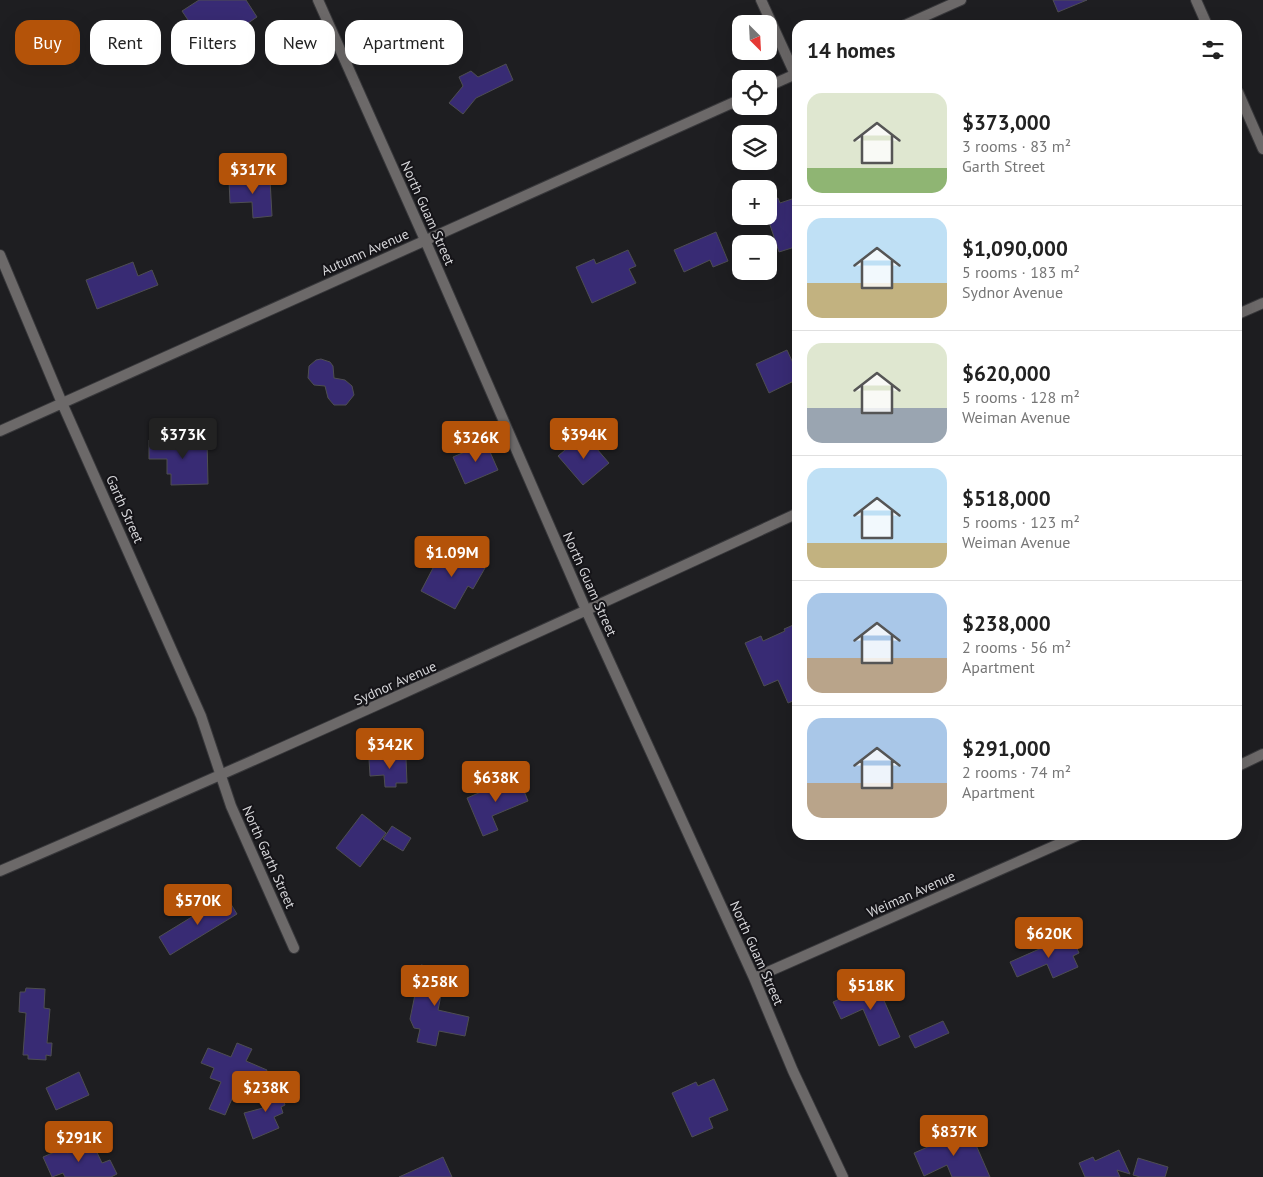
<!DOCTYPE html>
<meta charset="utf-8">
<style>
:root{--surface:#fff;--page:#f2f2f2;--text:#222;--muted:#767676;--line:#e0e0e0;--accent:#b45309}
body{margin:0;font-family:"PT Sans",sans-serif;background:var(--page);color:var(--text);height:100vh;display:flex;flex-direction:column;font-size:19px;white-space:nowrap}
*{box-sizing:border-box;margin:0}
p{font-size:16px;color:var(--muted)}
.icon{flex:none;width:28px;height:28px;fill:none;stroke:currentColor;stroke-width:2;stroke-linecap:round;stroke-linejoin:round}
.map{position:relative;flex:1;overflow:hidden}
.sheet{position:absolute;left:792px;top:20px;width:450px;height:820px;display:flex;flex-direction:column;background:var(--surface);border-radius:15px;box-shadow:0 5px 20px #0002}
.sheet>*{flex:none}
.guide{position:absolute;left:15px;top:20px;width:475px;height:45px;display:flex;gap:10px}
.needle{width:32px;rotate:156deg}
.controls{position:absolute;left:732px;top:15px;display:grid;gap:10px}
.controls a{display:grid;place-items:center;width:45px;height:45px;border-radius:10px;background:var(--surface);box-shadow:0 5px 20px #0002;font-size:25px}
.price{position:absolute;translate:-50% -42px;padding:0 11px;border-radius:5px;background:var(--accent);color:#fff;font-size:16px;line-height:32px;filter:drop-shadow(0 1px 2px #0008)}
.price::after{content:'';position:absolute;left:50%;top:30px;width:15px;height:11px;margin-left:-8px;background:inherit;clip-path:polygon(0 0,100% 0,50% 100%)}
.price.current{background:#222;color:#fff}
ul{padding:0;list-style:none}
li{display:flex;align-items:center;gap:15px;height:125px;padding:0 15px}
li+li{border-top:1px solid var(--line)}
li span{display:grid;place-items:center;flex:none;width:140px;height:100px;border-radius:15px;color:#555}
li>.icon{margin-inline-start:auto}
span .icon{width:60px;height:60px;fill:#fffc;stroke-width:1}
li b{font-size:21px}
h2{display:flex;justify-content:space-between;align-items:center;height:60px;padding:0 15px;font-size:21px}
.chip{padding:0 18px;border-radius:15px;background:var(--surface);box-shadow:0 5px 20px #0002;font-size:18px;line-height:45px}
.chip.current{background:var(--accent);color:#fff}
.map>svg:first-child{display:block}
</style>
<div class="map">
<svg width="1263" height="1177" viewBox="0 0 1263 1177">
<rect width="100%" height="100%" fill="#1e1e21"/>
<path fill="#382b74" stroke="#4e4e52" d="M199 0H246L257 17 208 50 182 11Z
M1053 0H1087L1058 12Z
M506 64 513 80 476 98 463 114 449 103 463 86 459 77 471 71 478 77Z
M270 179 272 216 253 218 252 202 230 203 229 180Z
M798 197V246L779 252 769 222V201L778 198 780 203Z
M716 232 728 261 713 267 710 260 684 272 674 250Z
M628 250 636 266 629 269 636 283 592 303 576 267 594 259 596 264Z
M133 262 138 276 152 270 158 285 97 309 86 280Z
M787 350 798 374V379L769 393 756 364Z
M321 359 330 362 333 366 334 378 345 380 352 386 354 395 346 405H334L328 398 325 386 314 385 308 378 309 366 316 360Z
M584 434 609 463 583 485 558 456Z
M207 439 208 484 171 485V474H167V459H149V440Z
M486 443 498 470 465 484 453 457Z
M444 547 485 568 473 589 468 586 455 609 421 591Z
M798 623V699L788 703 778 680 764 686 745 643 761 636 763 641 785 631 784 629Z
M406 758 407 783H396V787H385L384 775 370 776 369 759Z
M518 776 528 801 492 816 498 830 483 836 467 798Z
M362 814 386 833 360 867 336 848Z
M392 826 411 838 403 851 383 839Z
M226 896 237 914 170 955 159 937Z
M1071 935 1079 953 1073 956 1078 967 1053 978 1047 964 1017 977 1010 962Z
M421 965 460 973 458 983 444 980 438 1010 469 1017 465 1036 439 1031 436 1046 417 1042 420 1029 414 1028 410 1019Z
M882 980 888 993 882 996 900 1037 879 1046 863 1009 841 1019 833 1002Z
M26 988 45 989 44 1008 50 1009 47 1043H52L51 1056 46 1055V1060L28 1059V1055H23L26 1013 19 1012 20 992H25Z
M943 1021 949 1033 915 1048 909 1036Z
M237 1043 252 1049 246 1061 267 1070 259 1088 240 1080 225 1115 209 1109 221 1082 210 1078 214 1068 201 1063 208 1048 231 1057Z
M79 1072 89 1095 56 1110 46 1088Z
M714 1079 728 1110 709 1118 713 1128 692 1137 672 1093 696 1082 698 1086Z
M276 1081 285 1105 281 1107 283 1113 274 1117 279 1128 253 1139 244 1113 263 1108 260 1101 275 1094 260 1088Z
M969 1129 990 1177H952L947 1165 924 1176 914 1153Z
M92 1142 102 1163 110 1160 117 1174 111 1177H65L63 1173 52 1177 43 1157 64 1148 67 1153Z
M1119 1150 1130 1174 1117 1170 1120 1177H1085L1079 1163 1093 1157 1095 1161Z
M443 1157 452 1177H399Z
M1138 1158 1168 1167 1165 1177H1140L1133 1175Z"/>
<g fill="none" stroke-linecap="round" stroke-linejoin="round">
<g stroke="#38383b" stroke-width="12">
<path id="minor" d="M318 0 425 240 586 610 754 978 793 1071 843 1177
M761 0 798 81
M1196 0 1207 25
M905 25 961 0
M769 86 798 73
M1238 92 1263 149
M0 255 62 403 201 716 231 806 294 948
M1238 314 1263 303
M0 431 741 99
M1238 766 1263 754
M0 871C268 756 533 635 798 513
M754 978 1079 835"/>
</g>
<use href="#minor" stroke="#6c6969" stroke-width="10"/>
</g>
<g text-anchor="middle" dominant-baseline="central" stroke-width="4" stroke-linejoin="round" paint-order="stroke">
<g font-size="14" fill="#d6d6d9" stroke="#151418">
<text transform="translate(428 213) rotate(66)">North Guam Street</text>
<text transform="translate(365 252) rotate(-24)">Autumn Avenue</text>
<text transform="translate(125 509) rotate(66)">Garth Street</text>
<text transform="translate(590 584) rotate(66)">North Guam Street</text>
<text transform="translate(395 683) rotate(-24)">Sydnor Avenue</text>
<text transform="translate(269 857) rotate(66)">North Garth Street</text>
<text transform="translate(911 894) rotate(-24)">Weiman Avenue</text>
<text transform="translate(757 953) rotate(66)">North Guam Street</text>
</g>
</g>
</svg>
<div class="controls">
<a><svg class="needle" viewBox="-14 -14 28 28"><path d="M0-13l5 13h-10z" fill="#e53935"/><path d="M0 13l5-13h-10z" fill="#767676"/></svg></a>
<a><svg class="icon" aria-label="locate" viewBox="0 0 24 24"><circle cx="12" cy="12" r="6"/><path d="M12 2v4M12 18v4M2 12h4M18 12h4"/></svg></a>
<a><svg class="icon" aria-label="layers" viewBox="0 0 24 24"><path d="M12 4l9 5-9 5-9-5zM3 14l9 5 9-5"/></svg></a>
<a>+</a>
<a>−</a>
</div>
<b class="price" style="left:253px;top:195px">$317K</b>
<b class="price current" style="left:183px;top:460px">$373K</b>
<b class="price" style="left:584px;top:460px">$394K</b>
<b class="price" style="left:476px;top:463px">$326K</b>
<b class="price" style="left:452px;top:578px">$1.09M</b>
<b class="price" style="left:390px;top:770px">$342K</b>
<b class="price" style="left:496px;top:803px">$638K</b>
<b class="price" style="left:198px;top:926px">$570K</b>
<b class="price" style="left:1049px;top:959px">$620K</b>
<b class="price" style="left:435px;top:1007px">$258K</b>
<b class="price" style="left:871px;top:1011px">$518K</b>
<b class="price" style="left:266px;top:1113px">$238K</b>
<b class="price" style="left:954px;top:1157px">$837K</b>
<b class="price" style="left:79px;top:1163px">$291K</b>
<div class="guide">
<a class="chip current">Buy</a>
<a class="chip">Rent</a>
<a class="chip">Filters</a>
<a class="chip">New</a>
<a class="chip">Apartment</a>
</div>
<section class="sheet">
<h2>14 homes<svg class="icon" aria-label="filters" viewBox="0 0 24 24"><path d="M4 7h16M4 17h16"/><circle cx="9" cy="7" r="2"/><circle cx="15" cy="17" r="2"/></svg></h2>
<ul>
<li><span style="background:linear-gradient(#dfe7d0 75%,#8fb573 0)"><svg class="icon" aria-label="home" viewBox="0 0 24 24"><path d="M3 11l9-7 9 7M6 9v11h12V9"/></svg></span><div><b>$373,000</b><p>3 rooms · 83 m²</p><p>Garth Street</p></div></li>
<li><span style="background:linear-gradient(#bfe0f5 65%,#c2b280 0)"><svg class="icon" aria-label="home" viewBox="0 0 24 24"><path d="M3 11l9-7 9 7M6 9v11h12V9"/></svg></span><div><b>$1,090,000</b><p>5 rooms · 183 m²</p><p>Sydnor Avenue</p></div></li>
<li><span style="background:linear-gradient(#dfe7d0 65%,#9aa5b1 0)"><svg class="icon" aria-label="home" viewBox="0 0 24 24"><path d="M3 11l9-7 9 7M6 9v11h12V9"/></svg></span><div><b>$620,000</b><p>5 rooms · 128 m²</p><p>Weiman Avenue</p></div></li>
<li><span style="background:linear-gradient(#bfe0f5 75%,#c2b280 0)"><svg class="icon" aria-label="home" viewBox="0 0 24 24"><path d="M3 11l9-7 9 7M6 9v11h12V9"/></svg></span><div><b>$518,000</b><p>5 rooms · 123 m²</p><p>Weiman Avenue</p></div></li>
<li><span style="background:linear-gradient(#a9c7e8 65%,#b9a48a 0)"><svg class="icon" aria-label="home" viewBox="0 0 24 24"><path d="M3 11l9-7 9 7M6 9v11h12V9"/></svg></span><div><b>$238,000</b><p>2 rooms · 56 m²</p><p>Apartment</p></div></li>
<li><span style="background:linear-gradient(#a9c7e8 65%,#b9a48a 0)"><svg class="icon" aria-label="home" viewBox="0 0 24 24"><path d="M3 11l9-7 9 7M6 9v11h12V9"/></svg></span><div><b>$291,000</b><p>2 rooms · 74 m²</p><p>Apartment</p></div></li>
</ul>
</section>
</div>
